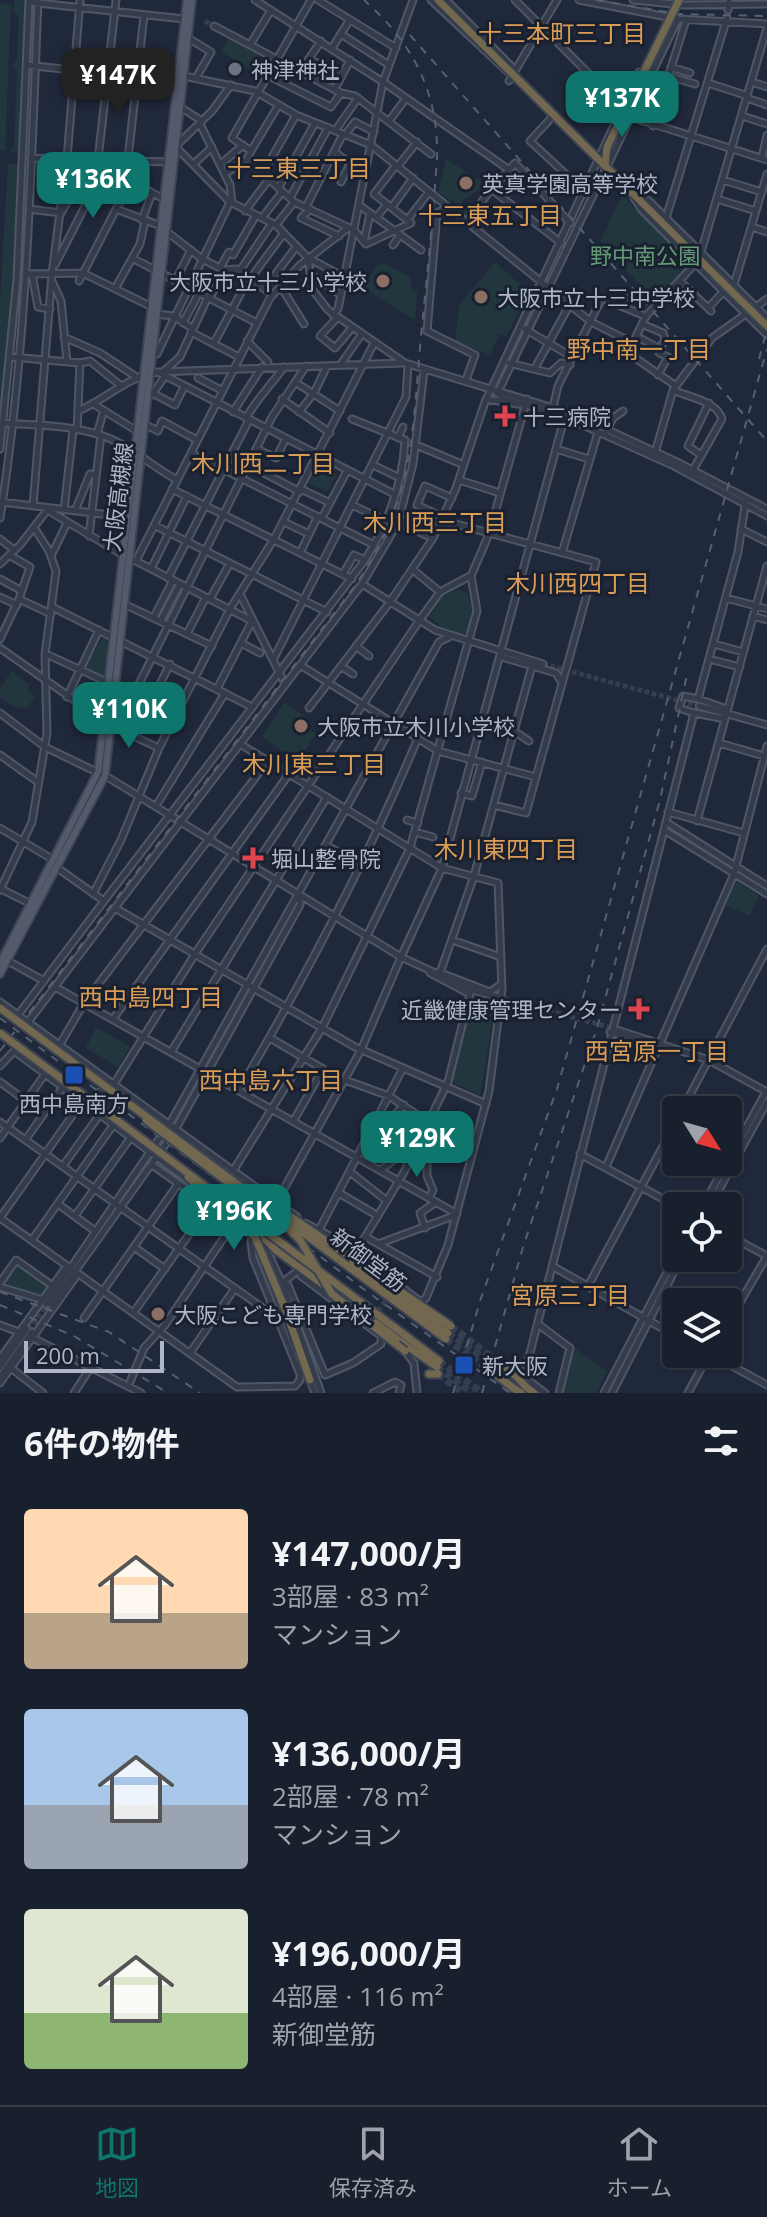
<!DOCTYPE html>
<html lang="ja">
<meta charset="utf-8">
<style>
:root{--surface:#181f2d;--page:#252c39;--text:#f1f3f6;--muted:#9fa2aa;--line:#363d49;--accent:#0f766e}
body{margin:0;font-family:"Open Sans","Noto Sans JP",sans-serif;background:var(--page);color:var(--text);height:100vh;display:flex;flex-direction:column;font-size:30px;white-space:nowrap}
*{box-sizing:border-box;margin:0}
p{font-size:26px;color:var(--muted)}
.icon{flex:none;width:44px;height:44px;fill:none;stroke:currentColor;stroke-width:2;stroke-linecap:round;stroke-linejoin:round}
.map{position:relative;height:1393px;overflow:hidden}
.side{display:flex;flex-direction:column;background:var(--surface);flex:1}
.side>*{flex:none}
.needle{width:52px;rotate:127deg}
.buttons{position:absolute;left:662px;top:1096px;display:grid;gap:16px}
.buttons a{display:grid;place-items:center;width:80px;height:80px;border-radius:8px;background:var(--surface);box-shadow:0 2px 6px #0004,0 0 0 2px var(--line);font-size:40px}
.scale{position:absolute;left:24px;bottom:20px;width:140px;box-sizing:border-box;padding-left:8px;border:4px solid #afb6c8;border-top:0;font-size:22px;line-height:28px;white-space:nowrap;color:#afb6c8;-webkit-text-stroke:6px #192130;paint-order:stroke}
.price{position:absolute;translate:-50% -68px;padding:0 18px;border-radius:16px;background:var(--accent);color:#fff;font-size:26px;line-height:52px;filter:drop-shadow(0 2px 4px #0008)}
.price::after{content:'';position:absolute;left:50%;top:48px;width:24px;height:18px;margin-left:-12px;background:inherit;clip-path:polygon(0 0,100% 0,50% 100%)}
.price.active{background:#222;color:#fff}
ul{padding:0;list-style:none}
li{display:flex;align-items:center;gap:24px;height:200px;padding:0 24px}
li span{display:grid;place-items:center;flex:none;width:224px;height:160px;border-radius:8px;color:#555}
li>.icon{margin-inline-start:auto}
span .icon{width:96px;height:96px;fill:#fffc;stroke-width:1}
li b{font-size:34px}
h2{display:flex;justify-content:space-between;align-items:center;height:96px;padding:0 24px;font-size:34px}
.tabs{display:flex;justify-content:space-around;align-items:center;height:112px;border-top:2px solid var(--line);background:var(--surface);font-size:22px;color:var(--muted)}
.tabs a{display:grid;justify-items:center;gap:4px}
.tabs .active{color:var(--accent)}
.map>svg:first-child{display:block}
</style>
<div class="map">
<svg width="767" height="1393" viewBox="0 0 767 1393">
<rect width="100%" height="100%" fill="#20293c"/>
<path fill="#22373d" d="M14 0H26L20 152 9 151 14 146 17 71 12 67 17 58 19 17 14 12Z
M0 3 11 4 5 151 0 150Z
M229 37 259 53 250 69 221 52Z
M446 159 481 181 480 189 461 201 472 211 467 217 451 206 455 199 450 201 438 192Z
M8 164H19L15 278 0 425V305Z
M622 195 671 245 672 251 675 249 691 264 657 303 600 242Z
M495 262 524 288 527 296 506 336 499 334 490 355 455 341 459 305Z
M384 263 411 278 412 288 417 291 415 320 363 288 377 265Z
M317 464 337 474 327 492 307 482Z
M458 590 467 592 473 612 467 631 462 634 441 627 429 617 442 596Z
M104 636 108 638 104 681 82 671Z
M12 671 30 685 27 690 35 696 27 708 14 707 0 697V688Z
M284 703 306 717 302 724 316 734 298 761 262 737Z
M737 881 759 896 749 916 724 904Z
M472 997 495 1006 480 1095 450 1081Z
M96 1028 130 1046 118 1067 86 1048Z
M16 1262 49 1286 42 1295 3 1285Z
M574 1348 607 1371 596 1393H561Z"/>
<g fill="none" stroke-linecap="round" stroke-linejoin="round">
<path stroke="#353e51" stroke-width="5" stroke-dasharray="5 2.5" stroke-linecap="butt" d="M205 21 214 26
M543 664 699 706
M498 997 616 1029
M369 1323 389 1296
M27 1329 46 1304
M32 1332 51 1305"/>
<path stroke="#353e51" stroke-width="7" stroke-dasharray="7 3.5" stroke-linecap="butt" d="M451 1326 501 1364
M448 1333 499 1369
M446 1339 498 1376
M439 1361 483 1393
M437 1367 472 1393
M438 1374 463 1393"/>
<g stroke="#4f5666" stroke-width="9">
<path id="minor" d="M255 0 386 84 508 169
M311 0 232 138 251 151 247 159 294 202 354 230 366 244 411 223 374 194 396 165
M318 0 396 48
M431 0 509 73
M446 0 512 67 513 75
M515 0 622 107
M579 0 678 19 767 24
M633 0 684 5 767 4
M29 2 184 19
M728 10 729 0
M214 26 341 93 355 96 431 154
M341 34 389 65
M188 38 211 52 196 78
M250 45 271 10
M332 48 349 21
M309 59 342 75
M27 65 177 82 184 76 255 91 296 115 371 145 591 322 633 343
M671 67 690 73
M300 72 321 41
M267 75 331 107 341 93
M668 76 695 84
M509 81 557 0
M752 82 767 87
M708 83 748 96
M335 89 350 60
M747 98 767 105
M180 107 202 121
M554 115 530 141 584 191
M742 116 767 124
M631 117 767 160
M390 120 406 98
M200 124 230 185 232 203
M653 126 686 20
M335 131 358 98
M345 135 355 122 374 132
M174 145 230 202 276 225 308 258 312 289 328 310 405 363 576 415 675 461 767 509
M177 145 212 111 231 85
M251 151 278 106
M335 152 365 175
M31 158 169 162
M762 158 767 135
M128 159 144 15
M98 160 116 0
M91 161 164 199
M195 163 212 147
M221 164 243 145
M398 166 417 142
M263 173 296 115
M225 174 247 159
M127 180 137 160
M723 180 762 192
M341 182 350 164
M279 187 315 123
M492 189 515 163 570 223
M636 193 649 201 767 318
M290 198 328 128
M634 198 642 210 767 335
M717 199 756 211
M359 205 421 250
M306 207 343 134
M392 207 413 178
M448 207 437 213 427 331 475 355 466 380
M29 209 61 213 91 162
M116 209 161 226
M310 209 301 218 339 236
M245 211 269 179
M262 218 282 192
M376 218 387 204
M666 218 727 18
M408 219 429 192
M142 220 152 193
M467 222 491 189 561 243
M276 225 294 202
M752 227 767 232
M166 231 202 259 224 270 236 269 273 295
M364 242 370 213
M393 245 400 235
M701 252 767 28
M132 258 257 323
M310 259 344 277
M55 265 109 159
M220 268 229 252 233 255 256 215
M239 272 272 223
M25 274 83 273 152 307
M32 274 38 307 50 309
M310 274 341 295
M250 279 284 233
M79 281 130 182
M175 281 191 250
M680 281 711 311
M53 283 61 301 67 362
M281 287 304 324
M265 288 296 247
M733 288 767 174
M115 289 140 244 145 221
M210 298 224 270
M622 306 627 297
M708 308 724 291
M156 314 174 316 193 329
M333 315 338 309 383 82 413 0
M337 318 320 336 335 348 351 329
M183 323 199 293
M642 324 663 333 665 339 660 349
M525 329 572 357
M191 332 239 357
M636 336 660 349 659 353 668 357 658 375
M64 337 100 353 135 376
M247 341 268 362
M214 343 249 278
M152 353 157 354 230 202
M11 357 80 363 77 430
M80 363 90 361 120 385
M509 363 550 373 561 363 570 365
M341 364 361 335
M535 368 570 304
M164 371 180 357 208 297
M158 372 394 494
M198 378 223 391
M295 382 340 411
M676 386 628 353 646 316 695 264
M493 389 502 398 565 417 674 466 767 516
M499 390 678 19
M673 390C688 397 717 401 722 419L693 470
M154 394 175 405 184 387
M152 395 165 376
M282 399 330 433
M486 399 524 405
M95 405 137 431
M553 407 558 386 602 298 645 316
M78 411C107 399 126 377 158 372L402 363
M233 412 262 367
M299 412 314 393 327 366
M246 418C257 399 270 386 284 367
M3 423C35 425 72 425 103 436 130 445 151 466 177 480
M144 424 158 431 162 421 197 440
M606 431 613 418 623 411
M97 434 103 413
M398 438 403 427
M416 445 464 465
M0 449 17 279 29 0
M257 449 276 458 286 438
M556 449 589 459
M191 453 374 545
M655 453 673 390 712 338 767 299
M701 455 688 446 709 403
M249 465 300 492
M373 465 400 478
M459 480 500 493
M172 489 352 579
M301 489 330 503
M1 502 127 517
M352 505 386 521
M33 506 52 274 67 159 80 0
M64 510 73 430
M49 511 123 555
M75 511 90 474 96 475
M443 517 417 505 425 486 452 498
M0 518C27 346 31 173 38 0
M322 518 347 471
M441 520 596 562 536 777
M284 522 309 534
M398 523 413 464 424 371
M154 525 327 612
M741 529 767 542
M89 536 101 435
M0 539 14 550
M300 553 318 516
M562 553 598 432
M9 555 30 567 19 599
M51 556 67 523
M136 561 270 298 300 265 348 228
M136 561 252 621
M0 564 20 545 48 509
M151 569 187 496
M412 569 440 592
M343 574 354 555 365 560
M168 578 249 420
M0 579 20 590
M362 584 435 630 543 664
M241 596 285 684
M0 597 17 605
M726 598 767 609
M210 599 230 563
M124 604 212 646
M52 607 252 707
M753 616 767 620
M154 617 173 580
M161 620 180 584
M187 634 206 597
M0 639 19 599 51 614
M241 643 260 653
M714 644 743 652
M356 646 369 656
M0 648 104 721
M500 652 502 657 556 673 562 683
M46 654 109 683
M709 659 740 667
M273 660 406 397 408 365
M300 665 438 751 536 777 526 813 494 805
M341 666 353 674
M217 689 252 621
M115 690 174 718
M67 697 99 630
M698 699 727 709
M149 706 170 664
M699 706 767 725
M309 708 390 602 433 538 456 488 485 402 639 72 648 77
M0 713 45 747 109 778 401 957 361 1050 261 1230
M695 713 725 719
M116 728 159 748
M117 728 272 417 306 366
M514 731 529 741
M719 743 764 756
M240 744 442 868 498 883 502 989 489 1091 448 1245 426 1298 421 1302 345 1244 305 1223
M0 755 38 782
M461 793 472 796 482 762
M156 806 225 693
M668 812 744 833
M407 820 418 823
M697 821 767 566
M666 822 767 886
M0 828 52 859
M664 830 767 894
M415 832 433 837
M327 846 362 864
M56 867 104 901 365 560C387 525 403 483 405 440L352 419
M1 889 31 904
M0 890 32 822 47 733 45 654 56 571 49 551 35 529
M93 894 121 840 159 748 230 609 274 539 374 343
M115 908 355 1047 486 1104
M452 940 498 956
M8 961 44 981
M441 970 474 876 532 666
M438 972 490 992 500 985
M55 987 457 1214
M498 997 472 990 401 957 442 868 566 412
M0 1002 297 1217
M18 1015 104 901
M113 1019 289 774
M28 1022 362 584 398 523 433 538
M617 1030 709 1060 767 1092
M610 1032 655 1045 660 1043
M270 1038 323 1069 294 1120
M59 1046 84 1003 268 761
M171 1052 327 797
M0 1066 14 1051 188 1180
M345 1080 389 1096 428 1122
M0 1082 26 1101
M239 1090C306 976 367 860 418 738
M682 1110 767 949
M0 1122 277 1318
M375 1122 415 1150
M169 1125 439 642 451 636
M382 1128 404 1105
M175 1130 300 905V896
M0 1138 45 1074
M26 1139 63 1087
M418 1145 427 1150V1176L433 1190 429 1198
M580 1154 676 1206
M728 1161 766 1092
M369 1163 390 1134
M152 1165 239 1226
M63 1166 100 1114
M606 1167 734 874 767 746
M381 1170 409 1147
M233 1171 322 1028 410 848 477 611 471 576 489 534 527 399
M350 1172 387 1201
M339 1193 378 1216
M58 1204 95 1231
M703 1206 727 1162
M710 1206 767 1102
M75 1216 131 1137
M0 1218 237 1387 295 1386 300 1380V1374L253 1258 251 1241 254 1237
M0 1218 79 1106 116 1081 195 954 419 621 440 592 470 576
M425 1228 420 1213 436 1202
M319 1230 403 1068
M728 1235 767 1256 728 1323
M366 1237 437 1277
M261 1238 282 1283 321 1393
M32 1240 114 1124
M378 1244 456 1215
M134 1247 165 1269
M258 1250 296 1349
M356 1252 403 1174 448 1082 470 994 430 973
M552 1266 676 1336
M300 1269 301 1276 381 1336V1344L353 1363 325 1375 288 1285 282 1283Z
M0 1283 16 1260 53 1286
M588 1286 676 1122
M0 1287 43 1300
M46 1304 163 1133
M51 1305 170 1138
M134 1312 209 1206
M84 1318 178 1184
M538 1324 570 1348 559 1393
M0 1325 19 1332
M33 1338 141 1393
M405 1351 414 1363 417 1393
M190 1353 235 1288
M710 1354 767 1385
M0 1359 64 1270 70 1267
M0 1367 27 1329
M11 1368 43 1393
M0 1377 32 1332
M524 1377 545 1393
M310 1380 315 1393
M130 1382 144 1348 165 1325 233 1224
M0 1383 75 1278 76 1272
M522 1384 694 713 679 708 683 696 698 699 738 552 746 499
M74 1393 91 1367
M373 1393 395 1382 401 1385 399 1393
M604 1393 676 1255
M612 1393 681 1258
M688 1393 709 1354"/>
</g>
<g stroke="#3d4555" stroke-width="10">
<path id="major" d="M0 963 98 772 187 0
M0 974 105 776 192 0"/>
</g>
<g stroke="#3c4353" stroke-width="11">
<path id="highway" d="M438 0 714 274
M605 166 607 147 641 78
M246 1220 277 1251 328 1288
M286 1311 310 1380
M402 1333 439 1361
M397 1339 437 1367
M501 1364 517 1377
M429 1374H438
M498 1376 513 1388
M526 1387 534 1393"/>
</g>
<use href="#minor" stroke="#343c4c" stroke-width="5"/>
<use href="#major" stroke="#525a6c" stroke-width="6"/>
<use href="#highway" stroke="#726850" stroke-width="7"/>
<path stroke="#565f73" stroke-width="2" stroke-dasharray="8 8" stroke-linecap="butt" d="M596 0 679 14 767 16
M410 35 767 441
M759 359 767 329
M0 1018 369 1293 510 1393
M0 1051 354 587C414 502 412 435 421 336 427 277 433 218 437 159 439 93 413 43 364 0
M0 1292 109 1332 200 1393
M0 1305 74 1336 168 1393
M453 1393 481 1298 557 1089 767 349
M482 1393 523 1247 597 1028 660 800 688 670"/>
<g stroke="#3c4353" stroke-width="11" stroke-linecap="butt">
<path id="highway-bridge" d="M641 78 679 0
M714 274 767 326
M0 1008 446 1339
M0 1033 402 1333
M146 1120 288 1228 300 1240 332 1294 405 1351
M188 1177 255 1237 286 1311
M288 1215 451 1326
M353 1263 448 1333
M376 1323 397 1339
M517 1377 526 1387
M513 1388 521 1393"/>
</g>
<use href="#highway-bridge" stroke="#726850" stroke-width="7"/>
</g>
<circle fill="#6b7280" stroke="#192130" stroke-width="3" cx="235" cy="69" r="8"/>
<g fill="#8d6e63" stroke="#192130" stroke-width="3">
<circle cx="466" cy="183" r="8"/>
<circle cx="383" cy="281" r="8"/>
<circle cx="481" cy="297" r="8"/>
<circle cx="301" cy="726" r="8"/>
<circle cx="158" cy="1314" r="8"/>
</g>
<g fill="#e0444e" stroke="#192130" stroke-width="3">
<path d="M501 404h8v8h8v8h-8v8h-8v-8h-8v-8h8z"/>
<path d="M249 846h8v8h8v8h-8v8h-8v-8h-8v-8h8z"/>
<path d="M635 997h8v8h8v8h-8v8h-8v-8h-8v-8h8z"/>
</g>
<g fill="#1a4fb4" stroke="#192130" stroke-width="3">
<rect x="64" y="1065" width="20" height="20" rx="4"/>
<rect x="454" y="1355" width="20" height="20" rx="4"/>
</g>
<g text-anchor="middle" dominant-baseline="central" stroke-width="6" stroke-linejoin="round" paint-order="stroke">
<g font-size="22" fill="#afb6c8" stroke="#192130" text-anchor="start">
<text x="251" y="69">神津神社</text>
<text x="482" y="183">英真学園高等学校</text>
<text x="367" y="281" text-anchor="end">大阪市立十三小学校</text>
<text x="497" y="297">大阪市立十三中学校</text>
<text x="523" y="416">十三病院</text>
<text x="317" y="726">大阪市立木川小学校</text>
<text x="271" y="858">堀山整骨院</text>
<text x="621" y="1009" text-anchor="end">近畿健康管理センター</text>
<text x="74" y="1103" text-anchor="middle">西中島南方</text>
<text x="174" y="1314">大阪こども専門学校</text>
<text x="482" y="1365">新大阪</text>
</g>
<g font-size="22" fill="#649b76" stroke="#192130">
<text x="645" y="255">野中南公園</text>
</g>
<g font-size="22" fill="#afb6c8" stroke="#192130">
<text transform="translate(117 497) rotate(-83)">大阪高槻線</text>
<text transform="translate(369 1259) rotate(37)">新御堂筋</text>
</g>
<g font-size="24" fill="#db9d56" stroke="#192130">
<text x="562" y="32">十三本町三丁目</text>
<text x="299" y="167">十三東三丁目</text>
<text x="490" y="214">十三東五丁目</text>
<text x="639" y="348">野中南一丁目</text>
<text x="263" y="462">木川西二丁目</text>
<text x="435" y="521">木川西三丁目</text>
<text x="578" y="582">木川西四丁目</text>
<text x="314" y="763">木川東三丁目</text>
<text x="506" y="848">木川東四丁目</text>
<text x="151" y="996">西中島四丁目</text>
<text x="657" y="1050">西宮原一丁目</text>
<text x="271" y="1079">西中島六丁目</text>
<text x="570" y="1294">宮原三丁目</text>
</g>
</g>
</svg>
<div class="buttons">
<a><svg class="needle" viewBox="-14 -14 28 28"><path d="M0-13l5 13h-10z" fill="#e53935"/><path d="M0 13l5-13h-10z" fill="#9fa2aa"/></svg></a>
<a><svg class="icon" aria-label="locate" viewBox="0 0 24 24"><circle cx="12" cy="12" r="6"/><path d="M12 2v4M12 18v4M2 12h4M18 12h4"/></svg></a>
<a><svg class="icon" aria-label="layers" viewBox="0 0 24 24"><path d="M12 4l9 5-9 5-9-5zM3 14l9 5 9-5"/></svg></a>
</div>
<div class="scale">200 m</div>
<b class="price active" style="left:118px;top:116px">¥147K</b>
<b class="price" style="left:622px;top:139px">¥137K</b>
<b class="price" style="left:93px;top:220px">¥136K</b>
<b class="price" style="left:129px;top:750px">¥110K</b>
<b class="price" style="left:417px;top:1179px">¥129K</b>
<b class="price" style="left:234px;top:1252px">¥196K</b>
</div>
<section class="side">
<h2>6件の物件<svg class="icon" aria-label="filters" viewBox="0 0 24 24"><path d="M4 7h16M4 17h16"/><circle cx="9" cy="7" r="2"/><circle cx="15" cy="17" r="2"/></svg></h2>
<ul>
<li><span style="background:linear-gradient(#ffd9b3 65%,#b9a48a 0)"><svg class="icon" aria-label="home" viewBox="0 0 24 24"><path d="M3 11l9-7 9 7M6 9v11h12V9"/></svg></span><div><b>¥147,000/月</b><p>3部屋 · 83 m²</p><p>マンション</p></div></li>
<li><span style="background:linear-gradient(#a9c7e8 60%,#9aa5b1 0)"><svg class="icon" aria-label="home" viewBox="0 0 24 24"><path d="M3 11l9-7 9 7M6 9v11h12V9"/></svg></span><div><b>¥136,000/月</b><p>2部屋 · 78 m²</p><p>マンション</p></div></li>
<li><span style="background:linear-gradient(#dfe7d0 65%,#8fb573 0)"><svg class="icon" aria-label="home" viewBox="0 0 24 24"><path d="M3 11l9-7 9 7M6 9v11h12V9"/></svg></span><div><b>¥196,000/月</b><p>4部屋 · 116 m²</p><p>新御堂筋</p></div></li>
</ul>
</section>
<nav class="tabs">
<a class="active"><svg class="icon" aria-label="map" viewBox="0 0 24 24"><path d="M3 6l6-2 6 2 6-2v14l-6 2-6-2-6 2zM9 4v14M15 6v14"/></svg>地図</a>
<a><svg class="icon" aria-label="saved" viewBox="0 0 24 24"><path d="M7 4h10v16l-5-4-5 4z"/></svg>保存済み</a>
<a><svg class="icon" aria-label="home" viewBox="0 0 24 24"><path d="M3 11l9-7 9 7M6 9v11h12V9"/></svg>ホーム</a>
</nav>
